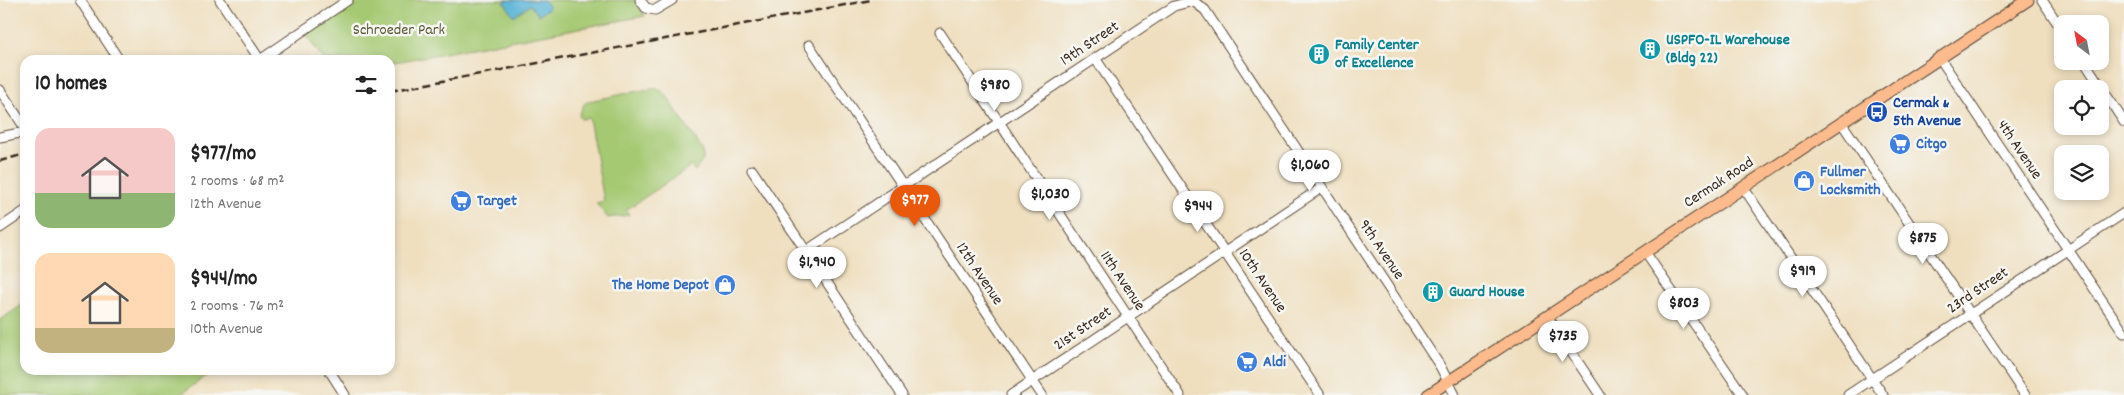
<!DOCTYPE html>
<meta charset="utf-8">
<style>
:root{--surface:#fff;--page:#f6f6f6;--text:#222;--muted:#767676;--accent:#ea580c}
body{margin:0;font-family:Dekko,sans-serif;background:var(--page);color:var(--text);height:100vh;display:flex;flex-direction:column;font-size:19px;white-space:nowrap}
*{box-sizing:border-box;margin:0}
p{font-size:16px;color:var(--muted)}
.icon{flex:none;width:28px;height:28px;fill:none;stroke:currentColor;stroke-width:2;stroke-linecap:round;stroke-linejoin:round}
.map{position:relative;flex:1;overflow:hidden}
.drawer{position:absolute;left:20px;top:55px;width:375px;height:320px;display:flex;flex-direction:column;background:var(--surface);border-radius:15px;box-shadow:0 2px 8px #0003}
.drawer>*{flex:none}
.needle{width:32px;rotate:328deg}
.controls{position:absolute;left:2054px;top:15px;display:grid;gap:10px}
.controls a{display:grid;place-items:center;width:55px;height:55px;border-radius:10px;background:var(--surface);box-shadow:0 2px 8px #0003;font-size:25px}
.price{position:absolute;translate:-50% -42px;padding:0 11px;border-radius:18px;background:#fff;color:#222;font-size:16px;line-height:32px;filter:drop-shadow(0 1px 2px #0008)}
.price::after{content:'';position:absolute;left:50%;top:30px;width:15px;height:11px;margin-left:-8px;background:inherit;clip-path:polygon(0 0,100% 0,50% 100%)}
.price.active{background:var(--accent);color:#fff}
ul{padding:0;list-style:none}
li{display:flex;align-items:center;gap:15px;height:125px;padding:0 15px}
li span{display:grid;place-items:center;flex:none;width:140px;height:100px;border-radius:15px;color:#555}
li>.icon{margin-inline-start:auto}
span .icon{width:60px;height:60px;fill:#fffc;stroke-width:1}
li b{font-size:21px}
h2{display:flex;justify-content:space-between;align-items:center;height:60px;padding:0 15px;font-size:21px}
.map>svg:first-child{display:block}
</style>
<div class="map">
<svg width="2124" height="395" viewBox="0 0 2124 395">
<rect width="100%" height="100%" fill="#f6f6f2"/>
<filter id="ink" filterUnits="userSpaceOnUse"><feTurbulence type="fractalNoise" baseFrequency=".02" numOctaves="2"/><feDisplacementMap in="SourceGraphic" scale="10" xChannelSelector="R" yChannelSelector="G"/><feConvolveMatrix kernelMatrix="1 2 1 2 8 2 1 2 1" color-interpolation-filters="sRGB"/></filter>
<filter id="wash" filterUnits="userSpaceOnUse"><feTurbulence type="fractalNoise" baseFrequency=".0096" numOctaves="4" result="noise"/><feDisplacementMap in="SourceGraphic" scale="20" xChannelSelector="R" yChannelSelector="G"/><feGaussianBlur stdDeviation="1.12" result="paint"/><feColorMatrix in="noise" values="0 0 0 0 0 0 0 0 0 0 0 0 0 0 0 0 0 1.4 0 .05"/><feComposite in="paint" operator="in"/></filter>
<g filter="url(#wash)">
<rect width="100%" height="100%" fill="#efdfbf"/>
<path fill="#a5c972" stroke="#707a48" d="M356 0H634L645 16 390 63V60H324L305 34Z
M653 88 661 90 666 95 703 151V160L695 171 691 166 626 210 629 215 608 218 596 203 604 201 589 118 581 119 579 115 584 104 589 101Z
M25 303V370H215L180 395H0V320Z"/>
<path fill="#59b3d7" stroke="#4a6e7a" d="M507 0H544L549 8 538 15 530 5 514 16 504 2Z"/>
</g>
<g filter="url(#ink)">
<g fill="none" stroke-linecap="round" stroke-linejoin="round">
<g stroke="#564536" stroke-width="11">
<path id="minor" d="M80 0 119 60
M220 0 260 60 348 0
M640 0 646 8 655 10 672 0
M2042 0 2062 30
M940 33 1180 395
M809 45 1042 395
M1939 57 2124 333
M1095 58 1320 395
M2084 61 2124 122
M0 90 25 128
M1841 122 2025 395
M0 137 25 132
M752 170 902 395
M1743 187 1883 395
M0 228 25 211
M806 251 1174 6 1193 1 1205 10 1440 366 1455 395
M1645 252 1743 395
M1547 316 1600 395
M329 370 345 395
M1011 395 1321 188
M1848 395 2124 213"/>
</g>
<g stroke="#564536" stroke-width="13">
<path id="major" d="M1428 395 2028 0"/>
</g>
<use href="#minor" stroke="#fff" stroke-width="9"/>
<use href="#major" stroke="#fbbb8d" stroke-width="11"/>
<path stroke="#3b2a1e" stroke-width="2.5" stroke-dasharray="8 4" stroke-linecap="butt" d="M390 91 871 0
M0 161 25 154"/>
</g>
</g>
<defs>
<g id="building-disc" transform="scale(1.125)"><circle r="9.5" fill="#0f9aa8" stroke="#f6f6f2"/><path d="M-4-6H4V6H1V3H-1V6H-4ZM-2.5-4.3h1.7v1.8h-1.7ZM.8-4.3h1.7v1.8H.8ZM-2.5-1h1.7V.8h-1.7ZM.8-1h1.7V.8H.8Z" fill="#fff"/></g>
<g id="bus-disc" transform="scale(1.125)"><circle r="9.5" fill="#1a4fb4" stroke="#f6f6f2"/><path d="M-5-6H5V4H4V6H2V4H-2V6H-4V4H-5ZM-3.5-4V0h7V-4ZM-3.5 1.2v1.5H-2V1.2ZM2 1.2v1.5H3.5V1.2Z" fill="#fff"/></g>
<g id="supermarket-disc" transform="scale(1.125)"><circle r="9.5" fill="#3f7fe0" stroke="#f6f6f2"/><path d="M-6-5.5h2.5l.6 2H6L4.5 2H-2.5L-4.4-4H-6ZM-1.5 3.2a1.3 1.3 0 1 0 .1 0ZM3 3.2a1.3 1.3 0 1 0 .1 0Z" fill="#fff"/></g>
<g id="shop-disc" transform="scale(1.125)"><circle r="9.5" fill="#3f7fe0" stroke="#f6f6f2"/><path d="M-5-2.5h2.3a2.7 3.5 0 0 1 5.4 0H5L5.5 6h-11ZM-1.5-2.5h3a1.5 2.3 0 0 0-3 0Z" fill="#fff"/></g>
</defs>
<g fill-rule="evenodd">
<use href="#building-disc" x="1650" y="49"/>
<use href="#building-disc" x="1319" y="54"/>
<use href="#bus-disc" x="1877" y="112"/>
<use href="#supermarket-disc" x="1900" y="144"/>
<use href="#shop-disc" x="1804" y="181"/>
<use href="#supermarket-disc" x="461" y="201"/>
<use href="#shop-disc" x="725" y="285"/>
<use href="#building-disc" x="1433" y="292"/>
<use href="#supermarket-disc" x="1247" y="362"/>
</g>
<g text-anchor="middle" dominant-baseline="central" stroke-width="5" stroke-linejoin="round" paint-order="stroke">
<g font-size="16" fill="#5b5a37" stroke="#f6f6f2">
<text x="399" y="30">Schroeder Park</text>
</g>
<g font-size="16" font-weight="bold" fill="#0d838f" stroke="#f6f6f2" text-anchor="start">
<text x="1666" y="40">USPFO-IL Warehouse<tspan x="1666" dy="18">(Bldg 22)</tspan></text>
<text x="1335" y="45">Family Center<tspan x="1335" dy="18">of Excellence</tspan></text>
<text x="1449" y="292">Guard House</text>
</g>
<g font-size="16" fill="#3b2a1e" stroke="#f6f6f2">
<text transform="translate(1090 44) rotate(-34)">19th Street</text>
<text transform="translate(2019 150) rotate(56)">4th Avenue</text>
<text transform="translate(1719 183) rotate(-33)">Cermak Road</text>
<text transform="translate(1381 250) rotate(56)">9th Avenue</text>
<text transform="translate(979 274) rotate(56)">12th Avenue</text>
<text transform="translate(1122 281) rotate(56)">11th Avenue</text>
<text transform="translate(1262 281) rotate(56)">10th Avenue</text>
<text transform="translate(1978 291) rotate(-34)">23rd Street</text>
<text transform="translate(1083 329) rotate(-34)">21st Street</text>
</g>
<g font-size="16" font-weight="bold" fill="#164399" stroke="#f6f6f2" text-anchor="start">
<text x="1893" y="103">Cermak &amp;<tspan x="1893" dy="18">5th Avenue</tspan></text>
</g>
<g font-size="16" font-weight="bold" fill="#366cbe" stroke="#f6f6f2" text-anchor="start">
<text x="1916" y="144">Citgo</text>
<text x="1820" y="172">Fullmer<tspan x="1820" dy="18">Locksmith</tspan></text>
<text x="477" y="201">Target</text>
<text x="709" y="285" text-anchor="end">The Home Depot</text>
<text x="1263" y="362">Aldi</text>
</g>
</g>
</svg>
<div class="controls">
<a><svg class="needle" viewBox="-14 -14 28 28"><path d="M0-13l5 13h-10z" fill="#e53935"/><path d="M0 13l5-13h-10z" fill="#767676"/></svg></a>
<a><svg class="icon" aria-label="locate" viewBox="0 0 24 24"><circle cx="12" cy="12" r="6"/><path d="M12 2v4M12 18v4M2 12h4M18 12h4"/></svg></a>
<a><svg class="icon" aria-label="layers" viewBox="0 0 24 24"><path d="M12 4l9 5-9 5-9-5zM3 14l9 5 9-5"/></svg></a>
</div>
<b class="price" style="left:995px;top:112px">$980</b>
<b class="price" style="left:1310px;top:192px">$1,060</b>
<b class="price" style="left:1050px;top:221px">$1,030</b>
<b class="price active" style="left:915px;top:227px">$977</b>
<b class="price" style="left:1198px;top:233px">$944</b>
<b class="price" style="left:1923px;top:265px">$875</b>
<b class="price" style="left:817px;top:289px">$1,940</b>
<b class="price" style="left:1803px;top:298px">$919</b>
<b class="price" style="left:1684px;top:330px">$803</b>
<b class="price" style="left:1563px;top:363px">$735</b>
<section class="drawer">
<h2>10 homes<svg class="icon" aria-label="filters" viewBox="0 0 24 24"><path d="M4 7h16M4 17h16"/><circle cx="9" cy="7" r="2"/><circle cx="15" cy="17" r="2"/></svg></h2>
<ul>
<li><span style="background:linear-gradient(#f6c9c9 65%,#8fb573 0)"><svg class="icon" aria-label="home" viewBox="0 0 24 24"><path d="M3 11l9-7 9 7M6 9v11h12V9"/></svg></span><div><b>$977/mo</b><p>2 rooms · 68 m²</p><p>12th Avenue</p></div></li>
<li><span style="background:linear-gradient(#ffd9b3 75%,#c2b280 0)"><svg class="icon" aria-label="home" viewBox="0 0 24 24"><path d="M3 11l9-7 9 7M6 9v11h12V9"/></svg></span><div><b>$944/mo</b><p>2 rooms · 76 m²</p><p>10th Avenue</p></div></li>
</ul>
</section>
</div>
